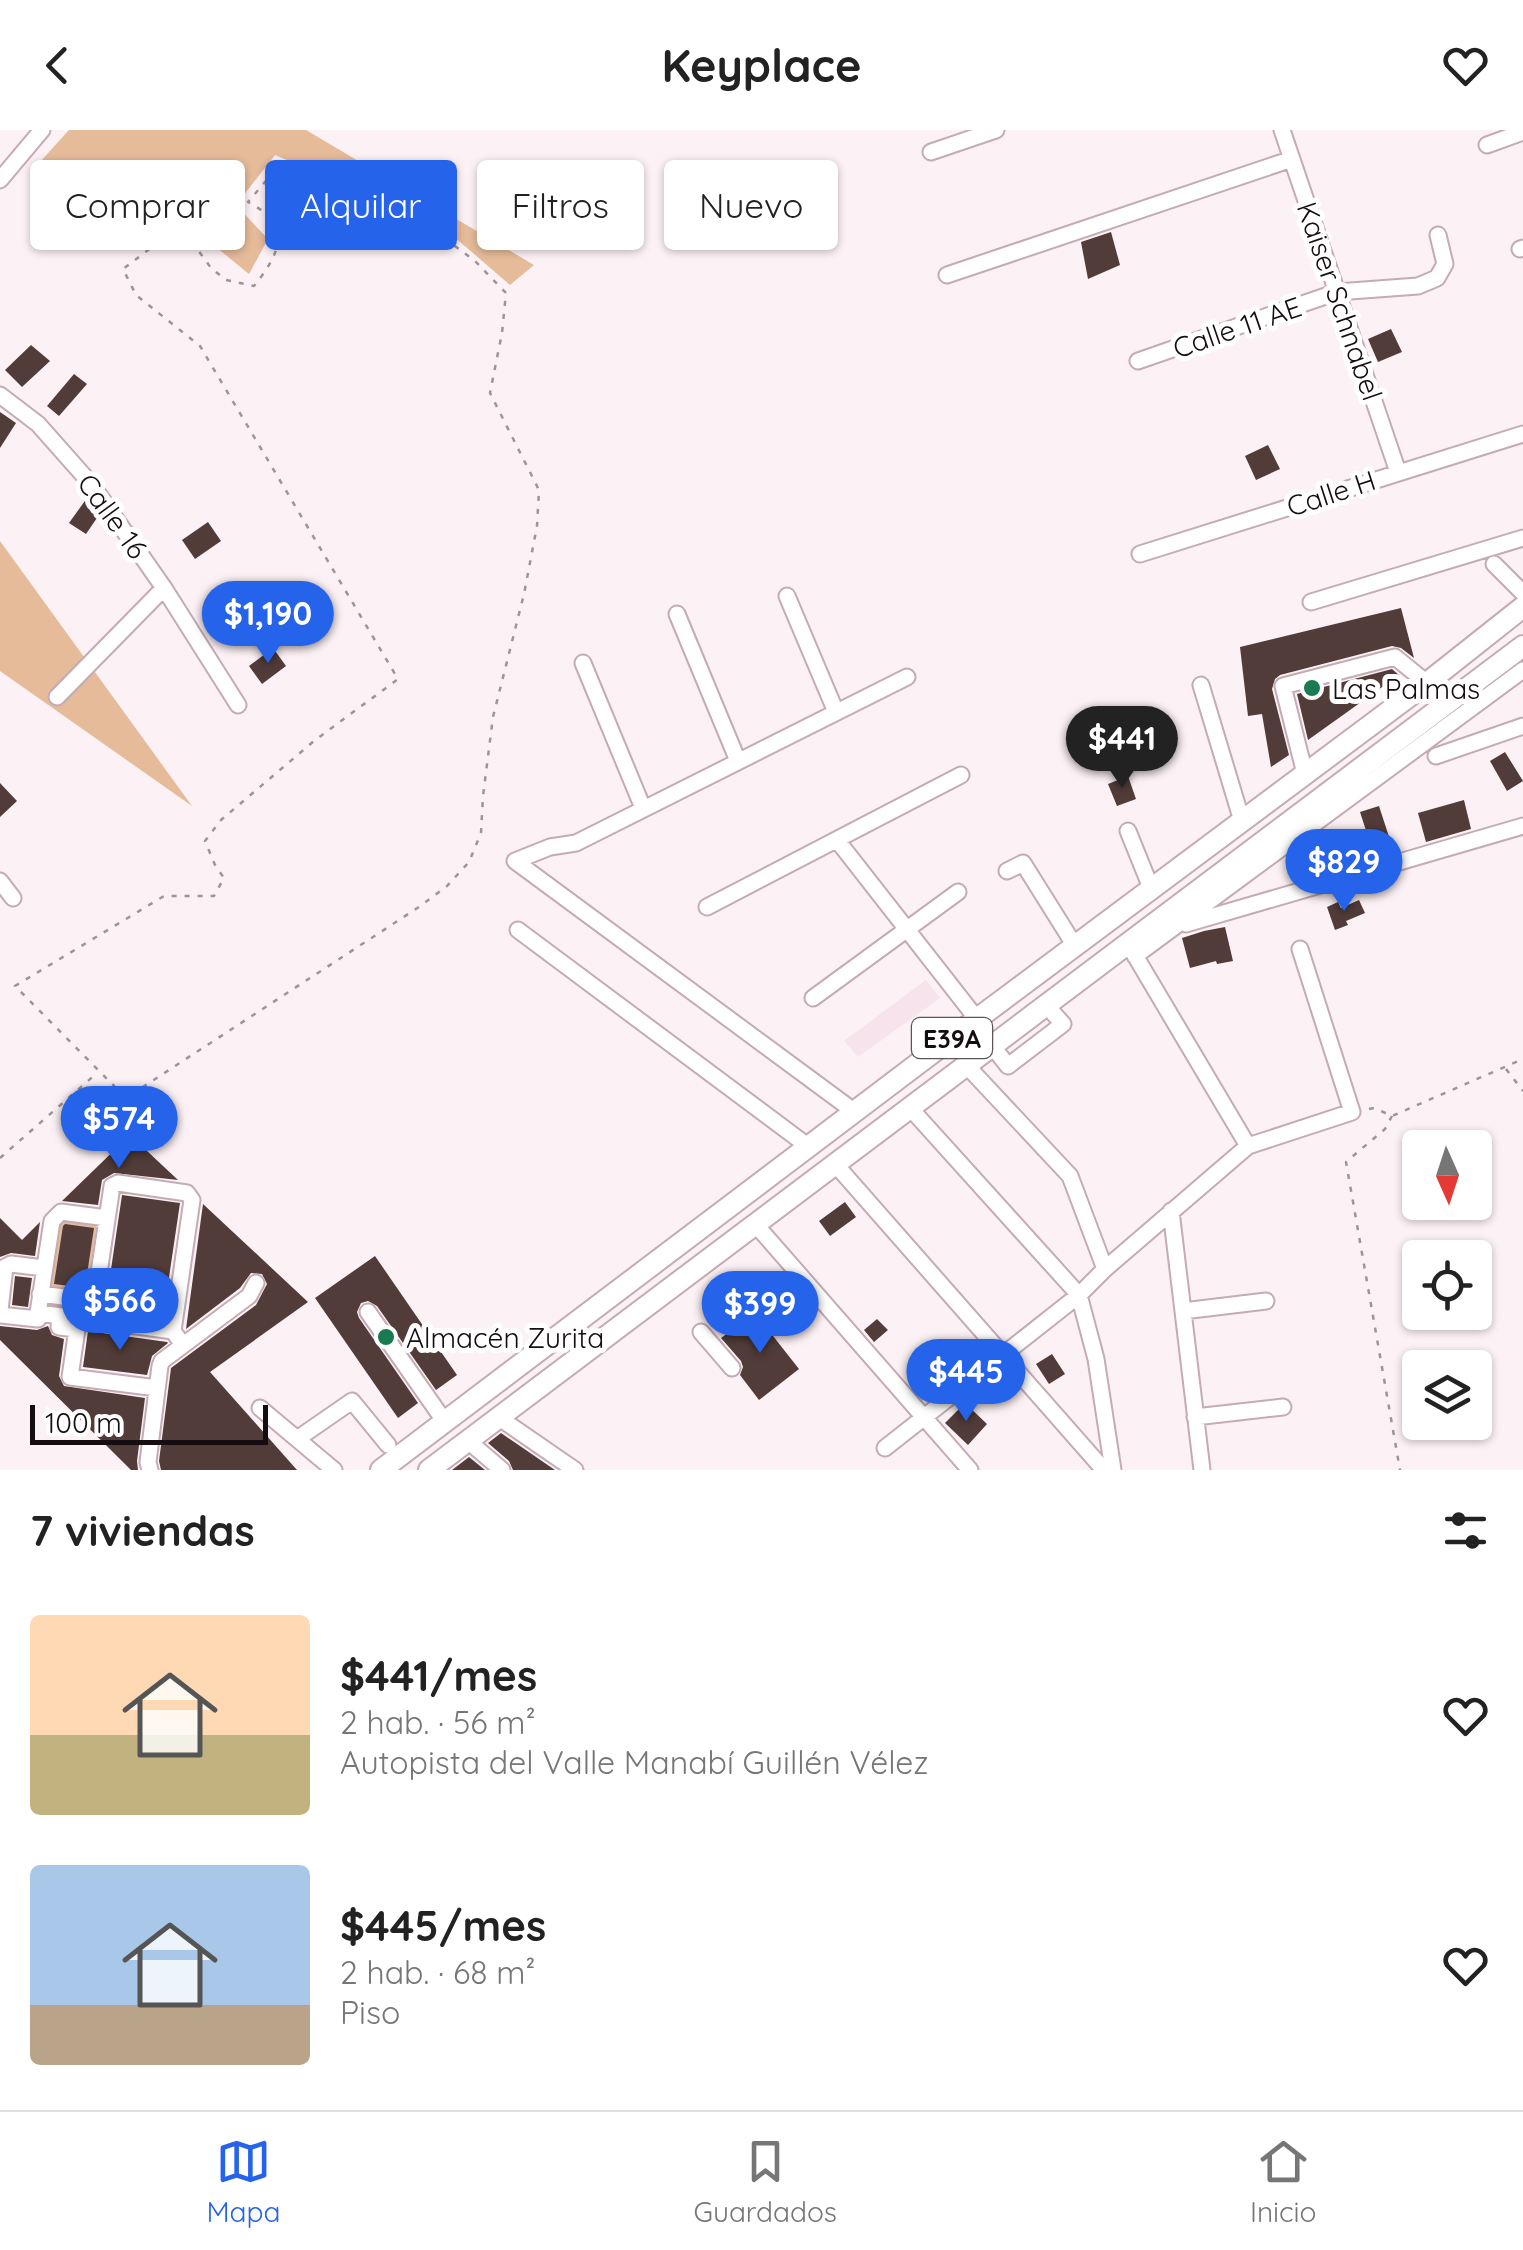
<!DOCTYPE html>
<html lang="es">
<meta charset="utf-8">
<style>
:root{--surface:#fff;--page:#f2f2f2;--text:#222;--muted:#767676;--line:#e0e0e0;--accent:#2563eb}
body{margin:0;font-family:Quicksand,sans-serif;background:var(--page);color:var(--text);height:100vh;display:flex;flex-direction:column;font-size:38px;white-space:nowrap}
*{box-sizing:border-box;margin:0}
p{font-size:32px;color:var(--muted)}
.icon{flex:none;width:55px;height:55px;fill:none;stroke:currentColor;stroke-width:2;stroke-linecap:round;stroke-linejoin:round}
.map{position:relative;height:1340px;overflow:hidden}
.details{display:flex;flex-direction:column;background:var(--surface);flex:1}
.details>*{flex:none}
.guide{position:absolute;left:30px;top:30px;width:1000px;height:90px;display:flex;gap:20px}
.needle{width:65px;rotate:177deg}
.controls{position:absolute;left:1402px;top:1000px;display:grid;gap:20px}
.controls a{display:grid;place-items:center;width:90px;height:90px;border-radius:10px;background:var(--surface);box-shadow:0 2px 8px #0004;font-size:50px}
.scale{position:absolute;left:30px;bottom:25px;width:238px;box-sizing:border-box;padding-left:10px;border:5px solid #150d10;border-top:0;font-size:28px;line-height:35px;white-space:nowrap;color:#150d10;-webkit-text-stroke:8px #fff;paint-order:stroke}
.price{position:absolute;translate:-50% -85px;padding:0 22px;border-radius:35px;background:var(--accent);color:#fff;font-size:32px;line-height:65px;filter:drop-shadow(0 2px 5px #0008)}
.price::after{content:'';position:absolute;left:50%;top:60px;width:30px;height:22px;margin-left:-15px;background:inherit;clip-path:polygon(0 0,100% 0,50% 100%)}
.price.current{background:#222;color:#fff}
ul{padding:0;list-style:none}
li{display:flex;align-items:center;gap:30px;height:250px;padding:0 30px}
li span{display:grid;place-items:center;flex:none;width:280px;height:200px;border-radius:10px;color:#555}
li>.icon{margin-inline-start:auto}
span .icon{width:120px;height:120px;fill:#fffc;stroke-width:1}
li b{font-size:42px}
h2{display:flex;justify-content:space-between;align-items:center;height:120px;padding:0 30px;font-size:42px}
.pill{padding:0 35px;border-radius:10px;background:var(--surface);box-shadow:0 2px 8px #0004;font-size:35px;line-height:90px}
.pill.current{background:var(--accent);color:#fff}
header{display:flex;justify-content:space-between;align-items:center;height:130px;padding:0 30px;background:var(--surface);font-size:45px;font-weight:700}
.menu{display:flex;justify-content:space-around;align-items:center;height:140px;border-top:2px solid var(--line);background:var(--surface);font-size:28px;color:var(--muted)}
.menu a{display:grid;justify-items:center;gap:5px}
.menu .current{color:var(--accent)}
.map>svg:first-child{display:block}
</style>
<header><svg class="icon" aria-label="back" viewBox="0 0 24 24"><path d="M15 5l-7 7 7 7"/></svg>Keyplace<svg class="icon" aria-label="heart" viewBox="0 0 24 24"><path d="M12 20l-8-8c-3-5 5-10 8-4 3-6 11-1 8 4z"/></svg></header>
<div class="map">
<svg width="1523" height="1340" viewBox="0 0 1523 1340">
<rect width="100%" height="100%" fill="#fcf1f5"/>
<path fill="#f7e3eb" d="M926 850 940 868 858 927 844 911Z"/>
<path fill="#e5bb9a" d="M69 0H306L534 135 510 155 423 80 381 70 275 25 236 75 268 109 249 144 200 104 175 90 143 97 40 32Z
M0 411 192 676 0 541Z
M59 1087 97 1092 87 1163 49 1158Z"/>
<path fill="#523c39" d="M1111 102 1120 135 1088 149 1081 112Z
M1391 199 1402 222 1378 232 1368 209Z
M31 215 50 231 22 257 5 240Z
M74 244 87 254 59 286 47 276Z
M0 282 16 293 0 318Z
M1268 315 1280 339 1256 350 1245 326Z
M87 368 99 385 86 404 69 393Z
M208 392 221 411 195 429 182 410Z
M1401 478 1414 528 1401 518 1392 516 1280 545 1275 549 1272 559 1289 625 1271 637 1262 584 1248 586 1240 517Z
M273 518 286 536 262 554 249 536Z
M1392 539 1399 545 1308 610 1297 564Z
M1505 622 1523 651 1507 661 1490 631Z
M1128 646 1136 669 1117 676 1108 654Z
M0 653 17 671 0 687Z
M1464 670 1471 699 1426 712 1418 683Z
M1379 676 1392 716 1373 722 1360 682Z
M1359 770 1365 783 1346 791 1348 795 1335 800 1327 777 1338 772 1341 778Z
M1225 797 1233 831 1217 834 1216 831 1190 838 1182 808 1204 801Z
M130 1005 178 1050 114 1043 102 1050 98 1075 62 1071Z
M122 1065 180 1073 163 1188 105 1180Z
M845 1072 856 1087 830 1106 819 1091Z
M203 1074 308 1172 210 1242 297 1340H161L159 1331 171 1238 256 1175 267 1154 262 1144 251 1143 240 1158 186 1199Z
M0 1088 22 1110 40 1092 35 1126 11 1123 0 1127Z
M65 1094 94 1098 85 1158 54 1154 63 1096Z
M375 1126 457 1245 436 1260 377 1176 368 1171 361 1173 357 1182 359 1188 418 1273 398 1288 315 1168Z
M15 1146 32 1148 28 1177 12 1175Z
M755 1183 799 1239 759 1270 740 1245 743 1237 741 1231 721 1208Z
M877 1189 888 1200 874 1212 864 1200Z
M0 1196 37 1200 48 1196 52 1205 64 1209 59 1246 64 1256 145 1268 137 1331 138 1340H131L0 1210Z
M88 1201 167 1212 168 1213 152 1226 147 1245 83 1237Z
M1052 1224 1065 1244 1049 1254 1036 1234Z
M965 1273 987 1294 968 1315 945 1293Z
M501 1303 555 1340H513L509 1331 488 1313Z
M469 1327 485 1340H452Z"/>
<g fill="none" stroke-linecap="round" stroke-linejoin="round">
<g stroke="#c4abb4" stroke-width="19">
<path id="minor" d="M1282 0 1398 342
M1487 15 1523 2
M931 22 996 0
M0 50 42 0
M1520 119 1523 118
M947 145 1292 29
M1138 231 1337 162 1418 156 1437 148 1445 134 1438 105
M0 265 38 294 92 355 164 458 238 575
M1140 424 1523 304
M1494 434 1523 463
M787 466 836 582
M1311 472 1523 408
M677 484 738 631
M583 533 643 678
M1201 555 1242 691
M57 567 164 458
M1436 626 1523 596
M1305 644 1283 556 1395 527 1427 553
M1128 701 1151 758
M837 710 977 889
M1007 741 1023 733 1075 816
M0 751 13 768
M707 777 961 645
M1186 794 1523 696
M518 800 809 1017
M1130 817 1248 1016
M1135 826 1523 540
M813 868 958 762
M993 917 1008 936 1063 894 1047 876
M967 936 1070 1046 1105 1139
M911 979 1079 1165 1096 1229 1113 1340
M855 982 515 731 550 717 576 713 907 547
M836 1035 1104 1340
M1171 1081 1202 1340
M107 1088 61 1082 52 1091 38 1183 92 1190 112 1056 118 1053 187 1063 192 1070 173 1201 183 1215
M756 1095 970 1340
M40 1164 95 1171
M0 1180 5 1137 11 1134 44 1138
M1183 1181 1266 1171
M368 1182 445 1292
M0 1185 38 1189V1183
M60 1186 59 1197 77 1199 70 1247 157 1258
M92 1190 173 1201
M701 1202 732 1238
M260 1278 297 1309 352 1271 388 1315
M498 1287 575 1340
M1195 1287 1283 1277
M297 1309 334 1340
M467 1310 502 1340
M885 1318 1079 1165 1105 1139 1248 1016 1352 982 1300 819
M150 1340 148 1332 160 1236 162 1231 249 1166 256 1153"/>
</g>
<g stroke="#c4abb4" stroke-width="24">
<path id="major" d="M381 1340 977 889 1427 553 1523 477
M429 1340 1523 516"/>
</g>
<path stroke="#9d9497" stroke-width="2.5" stroke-dasharray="5 8" stroke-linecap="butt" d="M277 38 372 78 428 96 475 131 506 163 502 203 490 263 539 360 537 396 524 464 493 587 483 666 481 703 469 732 447 756 419 777 126 968 15 856 164 766H214L224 748 215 735 205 711 221 690 314 611 398 549 200 216 136 165 123 139 168 105 195 116 211 138 226 150 254 156C269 137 289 111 270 87 265 81 254 76 248 72Z
M1506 939 1523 961
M1369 979 1374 978 1392 986 1523 929
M1392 986 1385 999 1346 1032 1400 1340
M0 1028 97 943"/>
<use href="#minor" stroke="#fff" stroke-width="15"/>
<use href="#major" stroke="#fff" stroke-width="20"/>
</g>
<g fill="#1a7a51" stroke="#fff" stroke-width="4">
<circle cx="1312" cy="558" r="10"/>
<circle cx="386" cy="1207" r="10"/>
</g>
<g text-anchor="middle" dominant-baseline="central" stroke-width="10" stroke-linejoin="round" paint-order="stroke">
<rect fill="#fff" stroke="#5b5658" stroke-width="2.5" x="912" y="888" width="80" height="40" rx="8"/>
<g font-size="25" font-weight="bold" fill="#150d10">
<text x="952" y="908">E39A</text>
</g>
<g font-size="28" fill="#150d10" stroke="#fff">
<text transform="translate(1340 171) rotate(71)">Kaiser Schnabel</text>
<text transform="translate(1237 197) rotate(-19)">Calle 11 AE</text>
<text transform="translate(1331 363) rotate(-18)">Calle H</text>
<text transform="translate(113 386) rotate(54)">Calle 16</text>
</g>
<g font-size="28" fill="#150d10" stroke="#fff" text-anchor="start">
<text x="1332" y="558">Las Palmas</text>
<text x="406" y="1207">Almacén Zurita</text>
</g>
</g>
</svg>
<div class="controls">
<a><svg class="needle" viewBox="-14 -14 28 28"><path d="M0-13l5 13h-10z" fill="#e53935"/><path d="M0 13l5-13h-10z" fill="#767676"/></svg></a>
<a><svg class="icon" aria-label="locate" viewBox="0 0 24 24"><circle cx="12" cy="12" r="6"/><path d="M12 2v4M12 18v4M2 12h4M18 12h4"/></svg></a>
<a><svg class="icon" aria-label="layers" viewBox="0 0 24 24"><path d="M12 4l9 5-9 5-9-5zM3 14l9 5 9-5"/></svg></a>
</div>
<div class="scale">100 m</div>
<b class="price" style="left:268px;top:536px">$1,190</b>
<b class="price current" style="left:1122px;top:661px">$441</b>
<b class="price" style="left:1344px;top:784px">$829</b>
<b class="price" style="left:119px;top:1041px">$574</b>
<b class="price" style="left:120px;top:1223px">$566</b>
<b class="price" style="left:760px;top:1226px">$399</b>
<b class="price" style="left:966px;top:1294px">$445</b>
<div class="guide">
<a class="pill">Comprar</a>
<a class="pill current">Alquilar</a>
<a class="pill">Filtros</a>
<a class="pill">Nuevo</a>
</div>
</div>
<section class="details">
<h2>7 viviendas<svg class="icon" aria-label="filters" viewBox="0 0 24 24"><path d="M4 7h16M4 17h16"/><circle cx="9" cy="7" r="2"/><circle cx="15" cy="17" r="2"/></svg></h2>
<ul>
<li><span style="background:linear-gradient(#ffd9b3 60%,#c2b280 0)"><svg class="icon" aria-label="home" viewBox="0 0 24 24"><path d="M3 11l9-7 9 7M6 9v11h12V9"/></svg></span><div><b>$441/mes</b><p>2 hab. · 56 m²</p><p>Autopista del Valle Manabí Guillén Vélez</p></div><svg class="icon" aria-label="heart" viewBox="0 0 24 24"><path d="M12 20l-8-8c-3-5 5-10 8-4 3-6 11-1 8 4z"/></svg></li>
<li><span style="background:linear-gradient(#a9c7e8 70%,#b9a48a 0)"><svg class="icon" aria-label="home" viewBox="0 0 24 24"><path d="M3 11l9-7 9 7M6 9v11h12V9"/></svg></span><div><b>$445/mes</b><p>2 hab. · 68 m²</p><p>Piso</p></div><svg class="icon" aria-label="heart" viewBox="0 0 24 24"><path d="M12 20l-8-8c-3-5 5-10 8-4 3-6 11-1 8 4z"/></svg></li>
</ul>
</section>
<nav class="menu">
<a class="current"><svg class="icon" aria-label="map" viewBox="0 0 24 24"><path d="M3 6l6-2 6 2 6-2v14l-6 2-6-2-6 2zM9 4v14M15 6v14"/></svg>Mapa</a>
<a><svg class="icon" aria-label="saved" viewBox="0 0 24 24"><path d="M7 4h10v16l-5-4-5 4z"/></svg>Guardados</a>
<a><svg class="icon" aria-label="home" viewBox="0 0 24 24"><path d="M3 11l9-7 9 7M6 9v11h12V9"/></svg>Inicio</a>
</nav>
